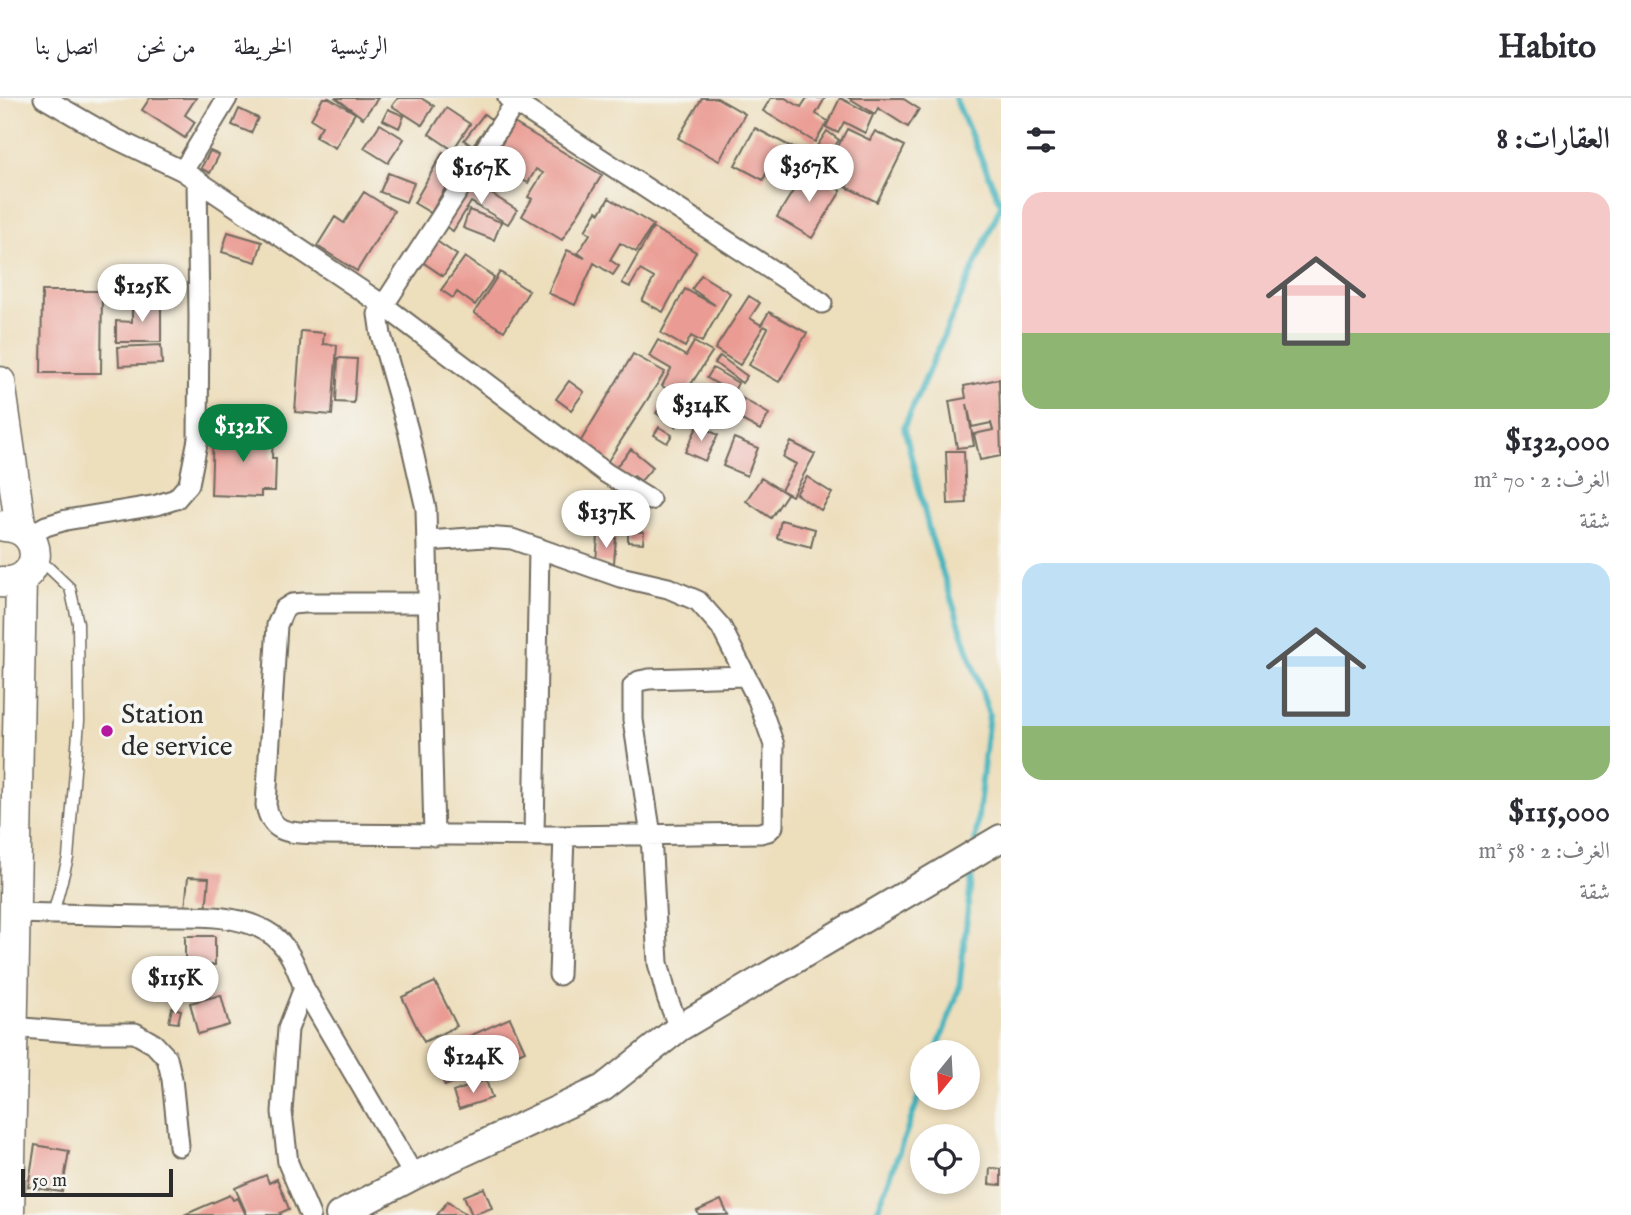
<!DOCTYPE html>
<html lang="ar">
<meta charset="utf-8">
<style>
:root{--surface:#fff;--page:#f7f7f7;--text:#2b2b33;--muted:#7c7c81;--line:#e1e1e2;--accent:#0b8043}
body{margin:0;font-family:"IM FELL English",Amiri,serif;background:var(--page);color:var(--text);direction:rtl;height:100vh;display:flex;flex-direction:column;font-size:26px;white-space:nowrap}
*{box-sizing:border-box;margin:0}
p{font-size:23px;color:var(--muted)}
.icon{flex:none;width:38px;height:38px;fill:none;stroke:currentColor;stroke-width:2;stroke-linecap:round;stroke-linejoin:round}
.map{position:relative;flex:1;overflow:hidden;direction:ltr}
.drawer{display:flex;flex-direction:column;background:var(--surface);width:630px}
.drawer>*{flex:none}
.needle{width:46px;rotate:198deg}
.buttons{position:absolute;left:910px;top:942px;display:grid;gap:14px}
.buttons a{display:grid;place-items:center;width:70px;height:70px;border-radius:50%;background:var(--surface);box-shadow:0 4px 10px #0003;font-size:35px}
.scale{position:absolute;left:21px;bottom:18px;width:152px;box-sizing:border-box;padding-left:7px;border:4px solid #2b2b2b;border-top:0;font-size:19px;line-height:24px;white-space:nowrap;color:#2b2b2b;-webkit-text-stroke:5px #f6f6f2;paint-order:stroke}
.price{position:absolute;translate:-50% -60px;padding:0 16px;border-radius:24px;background:#fff;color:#222;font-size:23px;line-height:46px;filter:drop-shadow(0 2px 4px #0008)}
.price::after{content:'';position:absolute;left:50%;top:42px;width:21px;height:16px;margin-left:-10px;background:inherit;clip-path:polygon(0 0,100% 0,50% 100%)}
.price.selected{background:var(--accent);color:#fff}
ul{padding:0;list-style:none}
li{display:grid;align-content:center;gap:14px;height:371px;padding:0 21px}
li span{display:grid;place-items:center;height:217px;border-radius:21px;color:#555}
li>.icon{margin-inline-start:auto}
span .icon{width:126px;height:126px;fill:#fffc;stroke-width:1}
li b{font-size:30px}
h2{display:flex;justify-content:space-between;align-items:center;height:84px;padding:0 21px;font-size:30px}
header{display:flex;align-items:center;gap:42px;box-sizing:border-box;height:98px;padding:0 35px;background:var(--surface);border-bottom:2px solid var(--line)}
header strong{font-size:33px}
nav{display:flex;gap:38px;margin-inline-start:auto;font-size:24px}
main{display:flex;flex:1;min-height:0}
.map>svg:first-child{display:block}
</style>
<header>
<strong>Habito</strong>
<nav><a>الرئيسية</a><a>الخريطة</a><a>من نحن</a><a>اتصل بنا</a></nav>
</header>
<main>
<section class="drawer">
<h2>العقارات: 8<svg class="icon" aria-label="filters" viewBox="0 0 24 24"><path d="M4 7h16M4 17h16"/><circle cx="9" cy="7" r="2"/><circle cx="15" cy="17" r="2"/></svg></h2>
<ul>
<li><span style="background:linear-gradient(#f6c9c9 65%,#8fb573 0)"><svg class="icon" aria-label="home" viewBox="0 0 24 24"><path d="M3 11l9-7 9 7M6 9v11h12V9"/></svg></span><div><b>$132,000</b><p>الغرف: 2 · 70 m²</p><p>شقة</p></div></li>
<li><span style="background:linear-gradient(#bfe0f5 75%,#8fb573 0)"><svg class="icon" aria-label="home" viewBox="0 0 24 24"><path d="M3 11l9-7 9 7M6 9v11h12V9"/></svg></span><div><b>$115,000</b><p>الغرف: 2 · 58 m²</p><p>شقة</p></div></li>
</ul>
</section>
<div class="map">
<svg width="1001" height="1117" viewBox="0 0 1001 1117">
<rect width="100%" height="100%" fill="#f6f6f2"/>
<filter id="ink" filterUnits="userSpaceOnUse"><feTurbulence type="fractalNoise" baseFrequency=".0143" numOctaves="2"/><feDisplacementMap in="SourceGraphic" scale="14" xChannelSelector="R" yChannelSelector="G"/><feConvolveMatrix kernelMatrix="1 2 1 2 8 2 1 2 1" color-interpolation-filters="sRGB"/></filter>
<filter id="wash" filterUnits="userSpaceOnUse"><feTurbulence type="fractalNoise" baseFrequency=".00686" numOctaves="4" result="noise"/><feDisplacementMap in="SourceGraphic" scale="28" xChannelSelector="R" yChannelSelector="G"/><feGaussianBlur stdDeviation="1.57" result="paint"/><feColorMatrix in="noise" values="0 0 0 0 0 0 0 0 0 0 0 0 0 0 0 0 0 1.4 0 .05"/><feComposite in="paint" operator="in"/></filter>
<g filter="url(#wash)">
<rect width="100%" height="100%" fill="#eddebc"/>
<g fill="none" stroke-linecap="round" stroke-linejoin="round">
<path stroke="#44b4bd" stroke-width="6" d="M955 0 1001 106
M975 747 989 616 930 436 904 329 1001 107
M936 954 959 891 973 765
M876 1117 922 991"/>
</g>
<g id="blocks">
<path fill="#ea9b93" d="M150 0H196L185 17 195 24 185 40 142 12Z
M323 0H329L355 15 335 50 315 39 322 28 311 21Z
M336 0H378L363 20Z
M398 0H421L434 8 422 27 392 8Z
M702 0H717L745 16 719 63 678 40Z
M771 0H785L801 9 807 0H825L816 16 828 23 815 44 763 13Z
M840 0 873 17 865 35 844 24 838 35 826 29Z
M849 0H902L919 11 908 29 878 10 875 16Z
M446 10 470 26 453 52 429 36Z
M239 11 258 20 251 35 232 27Z
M388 11 404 18 399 30 383 22Z
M484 16 492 22 472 48 464 42Z
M514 25 602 77 562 142 522 118 532 101 528 99 543 75 536 71 528 85 491 64Z
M380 26 404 41 388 65 364 50Z
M755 30 803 55 788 82 768 72 763 82 735 67Z
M847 31 870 42 875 33 905 48 877 104 846 89 853 75 830 64Z
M827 33 839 42 827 59 815 51Z
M210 53 219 57 210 75 201 70Z
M443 54 460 64 431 115 414 105Z
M806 72 841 93 812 140 777 119Z
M388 75 414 85 406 104 380 94Z
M472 84 517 112 508 126 471 104 453 133 445 128Z
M364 94 394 113 357 173 317 148 335 119 344 125Z
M609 100 653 127 636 154 620 145 610 162 619 168 613 177 594 165 575 207 548 195 567 152 585 160 578 155 590 136 585 133 597 113 600 115Z
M469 112 501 124 494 142 463 130Z
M653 130 696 154 663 214 642 203 654 180 640 172 630 189 622 185Z
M228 134 262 144 256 164 222 154Z
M435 142 457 157 443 178 421 163Z
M465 159 494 179 475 207 457 194 453 200 441 192Z
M500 174 529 193 504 233 474 215Z
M701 177 730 195 702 244 691 238 685 249 661 235 685 191 715 207 692 191Z
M128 186 156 188 155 199 128 197Z
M42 193H102L101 275H41Z
M749 198 760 205 750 220 761 227 769 214 807 235 779 284 749 267 768 230 764 228 740 267 715 251Z
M132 204H161V244H116V223L132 224Z
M301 233 324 235 323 246 337 247 332 317 295 314Z
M658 242 686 258 694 244 712 254 682 300 662 288 671 271 649 258Z
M161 247 162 266 119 268 118 249Z
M633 256 665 274 608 363 579 346Z
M720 258 747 278 742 285 715 265Z
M338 260 357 261 354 305 336 304Z
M713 270 738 285 733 295 707 280Z
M999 281 1001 358 980 362 974 336 993 332 991 325 972 329 967 306 974 348 957 350 949 303 966 300 964 288Z
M569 283 584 294 571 312 556 301Z
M735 296 769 316 760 332 725 313Z
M664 303 685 318 676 329 656 315Z
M698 327 718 337 705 363 685 354Z
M659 329 672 337 667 345 654 337Z
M213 333 273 336 272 360H276L275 393H261V399L211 397Z
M734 340 758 350 747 378 723 368Z
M791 344 815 356 792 398 781 392 796 366 783 359Z
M631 351 653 369 641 383 634 378 629 383 614 371Z
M946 353H964L966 405 948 406Z
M807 379 832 395 821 412 796 396Z
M761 380 787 396 771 420 746 403Z
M781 422 815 431 811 449 777 440Z
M628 433 644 434 643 445 628 444Z
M598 438 616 440 614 465 596 464Z
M188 779 209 780 206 813 185 811Z
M185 838H215V867H185Z
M435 884 457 928 424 944 402 899Z
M221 897 229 927 198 936 190 905Z
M172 910 181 912 178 925 169 924Z
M510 920 525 953 445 988 431 955Z
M486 982 492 1000 459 1011 453 994Z
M35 1047 69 1053 62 1094 28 1089Z
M990 1070 1001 1071V1087L989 1086Z
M266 1077 269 1085 277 1081 289 1111 280 1115 281 1117H247L235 1090Z
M484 1090 492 1110 472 1117 464 1098Z
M230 1097 233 1102 238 1100 246 1117H184Z
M721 1102 728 1117H699L697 1113Z
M448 1103 466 1117H437Z"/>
</g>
</g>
<g filter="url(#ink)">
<use href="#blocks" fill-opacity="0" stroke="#6f6a5e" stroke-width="2"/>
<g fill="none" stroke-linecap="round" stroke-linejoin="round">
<g stroke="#6f6a5e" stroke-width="13">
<path id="lane" d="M38 465 49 470 70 490 78 525 79 623 68 760 53 816"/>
</g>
<g stroke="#6f6a5e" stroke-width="23">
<path id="street" d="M44 0 112 39 183 73 383 207 606 375 650 402
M508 0 822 205
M183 73 227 0
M28 438 46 428 66 422 157 407 176 401 189 386 198 341 199 218 197 82
M427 443 485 439 512 441 620 479 668 490 698 503 721 529 758 602 774 647 773 728 768 733 760 735 564 738 321 736C293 734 272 739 266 707L277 527 284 511 292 506 304 505H428
M434 738 426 411 408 332 381 237 378 216 515 5
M534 738 539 450
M13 815C57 816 100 817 143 818 182 819 231 813 266 833 288 845 296 868 304 890L414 1078
M559 877 564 738
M304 890 288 931 282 1014 288 1065 310 1117
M12 929 83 935H135L154 946 167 960 172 981 179 1048
M679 930 667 899 658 865 651 737 633 622V588L639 583 649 581 745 578"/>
</g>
<g stroke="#6f6a5e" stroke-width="30">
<path id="secondary" d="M339 1117 414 1078 603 990 679 930 1001 740"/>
</g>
<g stroke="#6f6a5e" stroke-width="33">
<path id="primary" d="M0 284 21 432
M1 484C43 488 48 430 4 428
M9 1117 21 481"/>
</g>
<use href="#lane" stroke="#fff" stroke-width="10"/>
<use href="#street" stroke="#fff" stroke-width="19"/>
<use href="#secondary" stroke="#fff" stroke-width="26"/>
<use href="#primary" stroke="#fff" stroke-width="30"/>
</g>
</g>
<circle fill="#b5179e" stroke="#f6f6f2" stroke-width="2.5" cx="107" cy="633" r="7"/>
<g text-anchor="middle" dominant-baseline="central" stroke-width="7" stroke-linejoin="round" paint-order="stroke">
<g font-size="28" fill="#2b2b2b" stroke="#f6f6f2" text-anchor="start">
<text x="121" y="617">Station<tspan x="121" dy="32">de service</tspan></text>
</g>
</g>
</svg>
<div class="buttons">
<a><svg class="needle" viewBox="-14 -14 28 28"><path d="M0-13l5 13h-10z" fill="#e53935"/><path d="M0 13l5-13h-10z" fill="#7c7c81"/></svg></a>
<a><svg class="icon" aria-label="locate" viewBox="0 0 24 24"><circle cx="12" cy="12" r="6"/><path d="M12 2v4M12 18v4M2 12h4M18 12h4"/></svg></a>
</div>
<div class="scale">50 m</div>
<b class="price" style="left:809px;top:106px">$367K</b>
<b class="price" style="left:481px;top:108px">$167K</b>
<b class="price" style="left:142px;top:226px">$125K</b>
<b class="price" style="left:701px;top:345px">$314K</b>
<b class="price selected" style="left:243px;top:366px">$132K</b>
<b class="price" style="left:606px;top:452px">$137K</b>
<b class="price" style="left:175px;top:918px">$115K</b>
<b class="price" style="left:473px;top:997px">$124K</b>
</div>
</main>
